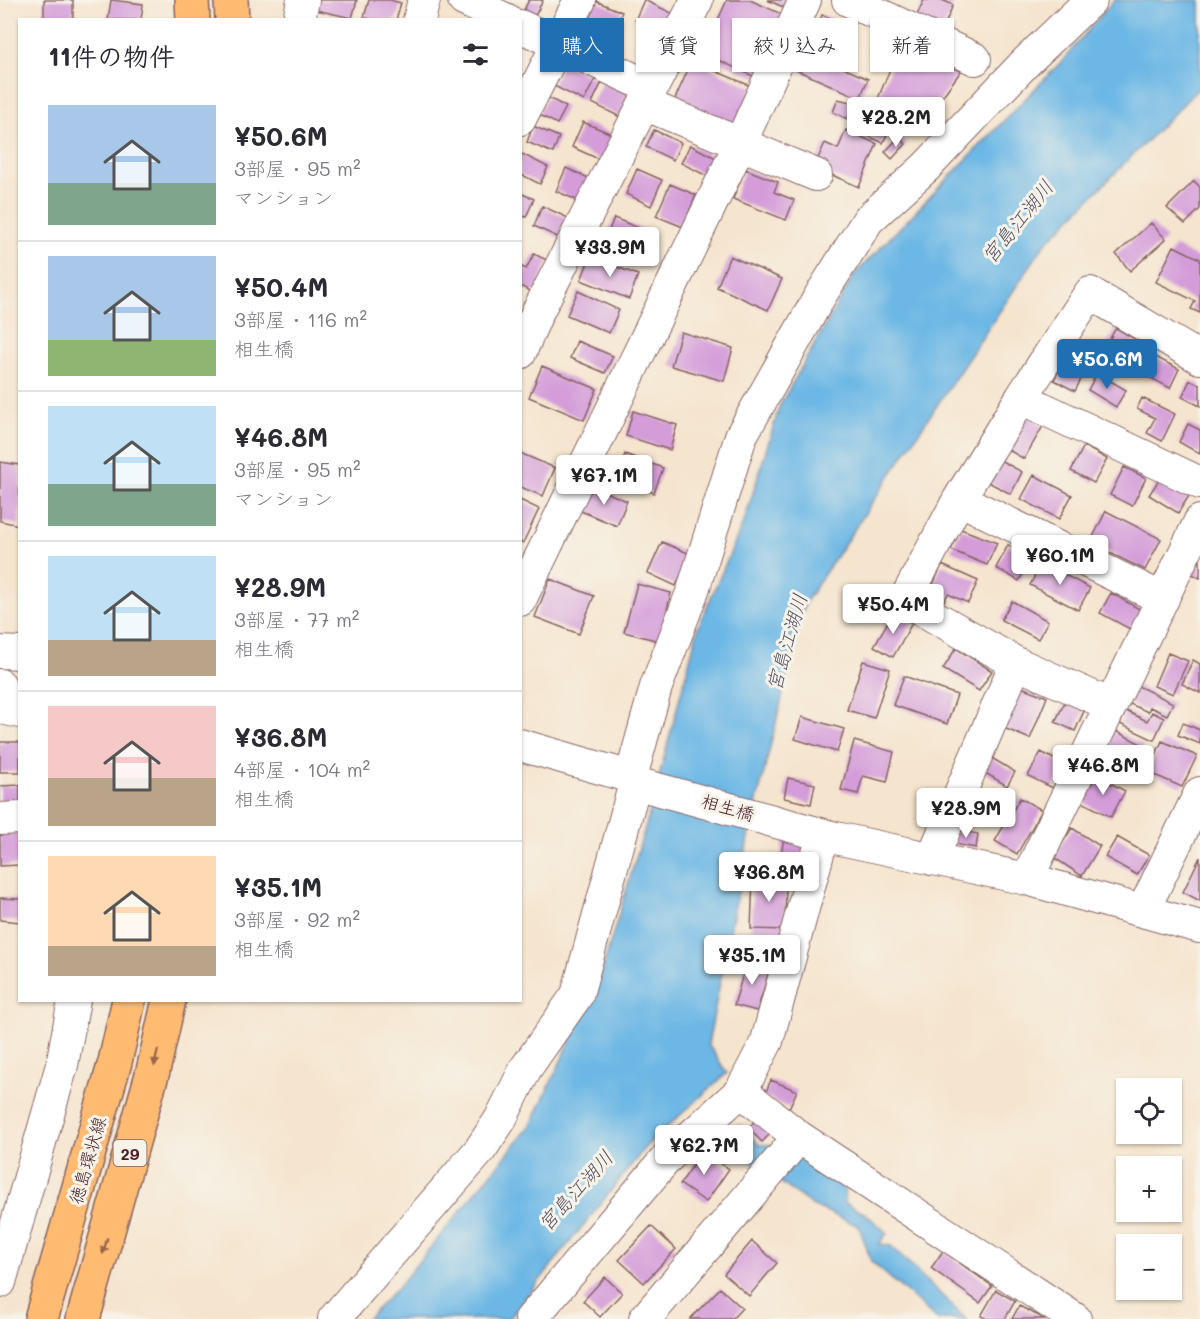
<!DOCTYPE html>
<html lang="ja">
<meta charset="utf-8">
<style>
:root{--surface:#fff;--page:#f7f7f7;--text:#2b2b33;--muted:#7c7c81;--line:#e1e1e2;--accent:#1f6fb2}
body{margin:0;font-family:Mali,"Klee One",sans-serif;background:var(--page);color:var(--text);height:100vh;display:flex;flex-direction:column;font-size:22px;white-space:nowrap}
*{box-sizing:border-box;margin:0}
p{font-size:20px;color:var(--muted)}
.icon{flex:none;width:33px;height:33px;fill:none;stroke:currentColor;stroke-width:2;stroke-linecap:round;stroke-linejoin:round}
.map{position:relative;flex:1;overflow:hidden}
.drawer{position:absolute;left:18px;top:18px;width:504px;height:984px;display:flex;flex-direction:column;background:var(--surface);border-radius:0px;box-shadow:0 2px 4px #0004}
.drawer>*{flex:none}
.hud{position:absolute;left:540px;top:18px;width:570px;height:54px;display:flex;gap:12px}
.fabs{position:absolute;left:1116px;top:1078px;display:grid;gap:12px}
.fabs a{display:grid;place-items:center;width:66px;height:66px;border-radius:0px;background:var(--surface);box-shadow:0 2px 4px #0004;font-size:30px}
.price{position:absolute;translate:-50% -51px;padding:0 14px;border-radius:6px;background:#fff;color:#222;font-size:20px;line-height:39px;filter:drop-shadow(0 2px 3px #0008)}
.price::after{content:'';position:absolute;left:50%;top:36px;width:18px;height:14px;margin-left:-9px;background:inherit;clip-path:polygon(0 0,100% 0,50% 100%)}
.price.selected{background:var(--accent);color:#fff}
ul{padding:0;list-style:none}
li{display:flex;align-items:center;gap:18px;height:150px;padding:0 30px}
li+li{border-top:2px solid var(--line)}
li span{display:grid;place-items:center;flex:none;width:168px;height:120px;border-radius:0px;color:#555}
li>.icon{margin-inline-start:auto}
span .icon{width:72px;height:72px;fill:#fffc;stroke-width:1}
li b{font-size:26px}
h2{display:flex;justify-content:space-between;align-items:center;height:72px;padding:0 30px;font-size:26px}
.chip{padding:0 21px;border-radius:0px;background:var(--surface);box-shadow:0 2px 4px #0004;font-size:21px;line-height:54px}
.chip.selected{background:var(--accent);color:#fff}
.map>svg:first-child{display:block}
</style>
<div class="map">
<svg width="1200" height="1319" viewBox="0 0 1200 1319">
<rect width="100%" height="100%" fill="#f7f3e8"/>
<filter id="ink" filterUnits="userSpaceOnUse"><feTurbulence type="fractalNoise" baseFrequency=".0167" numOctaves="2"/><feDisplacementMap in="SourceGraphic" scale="12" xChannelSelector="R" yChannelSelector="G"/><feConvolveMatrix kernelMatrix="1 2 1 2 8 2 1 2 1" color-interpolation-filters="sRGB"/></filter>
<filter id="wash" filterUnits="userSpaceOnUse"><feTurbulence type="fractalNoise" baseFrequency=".008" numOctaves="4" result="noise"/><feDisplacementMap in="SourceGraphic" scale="24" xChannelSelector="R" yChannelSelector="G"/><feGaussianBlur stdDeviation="1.35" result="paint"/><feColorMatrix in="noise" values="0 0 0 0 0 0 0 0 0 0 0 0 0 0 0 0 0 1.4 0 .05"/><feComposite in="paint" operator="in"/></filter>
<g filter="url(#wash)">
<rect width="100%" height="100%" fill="#f5e4ce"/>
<path fill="#6cb7e5" stroke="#5b6b88" stroke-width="1.5" d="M1114 0H1200V87L1044 245 805 603 749 834 708 1044 727 1073 648 1144 509 1319H367L399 1286 531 1125 600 977 648 818 699 625 745 519 780 405 854 275 1064 59Z
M739 1125 760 1145C785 1141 822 1168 844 1182L845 1203 866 1214 887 1233 879 1244 891 1246 966 1319H937L871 1261 859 1226 812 1205 726 1143Z"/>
<g id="blocks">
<path fill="#d49dd9" d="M44 0H73V20H44Z
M111 0 143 4 141 20H108Z
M318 0H357L352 18 316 10Z
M369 0H390L401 3 396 20H372L364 17Z
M529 0H543L535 16 524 10Z
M593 0 622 12 612 34 583 21Z
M644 0 674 14 665 33 635 20Z
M727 0H750L786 16 757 78 703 53Z
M767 0H794L790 10Z
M924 0H942L953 5 943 29 916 17Z
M822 15 852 26 839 57 810 45Z
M899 47 961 71 922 124 875 106Z
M803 50 868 79 860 98 794 69Z
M692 61 753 87 736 127 674 101Z
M563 63 595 79 584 101 552 85Z
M602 82 633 97 622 118 592 103Z
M547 97 566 107 557 124 538 114Z
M838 99 854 103 847 119 833 112Z
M875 115 892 123 883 143 866 135Z
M583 122 614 135 603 161 572 147Z
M533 126 559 137 553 153 527 142Z
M654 130 681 143 673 160 646 147Z
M846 130 877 144 859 187 814 167 825 143 838 149Z
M899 137 906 144 892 159 885 152Z
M690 145 716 158 707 176 681 163Z
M520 153 548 167 540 184 520 174Z
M566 168 591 179 581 202 556 191Z
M637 169 662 180 651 206 626 194Z
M745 169 778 182 774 192 794 200 786 220 733 199Z
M1194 181 1200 187V209L1185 224 1167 208Z
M670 184 696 195 683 227 656 216Z
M520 193 534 199 526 217 520 215Z
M542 206 575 221 566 241 534 226Z
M614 218 651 233 640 262 602 247Z
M1151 223 1166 239 1130 271 1116 254Z
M1174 246 1200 259V313L1191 309 1195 301 1156 282Z
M534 254 549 261 534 293 520 286V266L526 269Z
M730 256 782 279 768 310 717 287Z
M590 257 638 275 629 299 581 280Z
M578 291 619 310 609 333 567 315Z
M1116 328 1135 339 1121 361 1103 350Z
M681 332 733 348 724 381 671 366Z
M577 341 613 356 605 373 570 358Z
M1070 349 1091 360 1075 391 1054 380Z
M1144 351 1179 369 1170 388 1134 369Z
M542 366 597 389 584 420 529 397Z
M1097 373 1126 390 1116 407 1088 390Z
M1190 380 1200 385V406L1182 397Z
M1142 398 1175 414 1162 441 1147 433 1155 418 1137 409Z
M633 411 677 425 670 450 626 436Z
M1024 415 1043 426 1024 459 1005 448Z
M1188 424 1200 430V454L1179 442Z
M1084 446 1107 459 1094 483 1071 471Z
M520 453 555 468 543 496 520 487Z
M625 454 663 468 654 493 616 478Z
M998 459 1022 472 1011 494 986 481Z
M0 462 20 465 19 525 0 521Z
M1124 467 1146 478 1132 506 1110 495Z
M1034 475 1072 495 1059 519 1021 499Z
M1160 478 1189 496 1178 513 1149 495Z
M591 486 627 501 617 526 581 511Z
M520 500 539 509 523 543 520 541Z
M1106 511 1161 539 1145 570 1090 543Z
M961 529 997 543 987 565 951 550Z
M662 542 690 554 676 586 648 573Z
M1008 545 1031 558 1019 581 996 568Z
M1200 557V578L1192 574Z
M1042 563 1090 588 1078 610 1030 585Z
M942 565 978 581 968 603 948 594 944 601 928 595Z
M550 579 594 596 579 634 535 617Z
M637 584 671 593 659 641 624 632Z
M1111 593 1141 610 1130 629 1100 613Z
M1012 601 1048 621 1038 639 1001 620Z
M893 613 912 623 893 657 874 646Z
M956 648 992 671 979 691 943 669Z
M1168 653 1188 661 1173 694 1154 686Z
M1193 660 1200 664V693L1182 684Z
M863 661 890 669 874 718 847 710Z
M904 676 957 695 947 724 893 705Z
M1132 683 1173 703 1167 715 1150 707 1148 712 1123 701Z
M1021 687 1047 697 1030 739 1004 728Z
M1065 702 1084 711 1075 731 1055 722Z
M1126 711 1147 721 1152 712 1164 718 1154 740 1120 724Z
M802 717 844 729 837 752 795 739Z
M1183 723 1200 730V744L1178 735Z
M1112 729 1143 745 1127 777 1096 761Z
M854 741 894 752 887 782 863 776 858 794 841 790Z
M1162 741 1197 756 1182 787 1148 772Z
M0 742H20V772H0Z
M1041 752 1065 765 1053 788 1028 776Z
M990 757 1015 772 1007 786 982 771Z
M1096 775 1125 791 1111 817 1082 802Z
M788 778 815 784 811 804 784 798Z
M20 785V811H0V786Z
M977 788 1001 802 992 817 968 804Z
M1020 798 1042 810 1017 854 995 841Z
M1072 828 1100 846 1082 876 1053 857Z
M956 830 978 834 976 848 954 844Z
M20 833V865L0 866V834Z
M784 837 808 841 803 871 779 867Z
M1117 837 1149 855 1137 875 1105 857Z
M1200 857V901L1183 892Z
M753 876 786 877 785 930 751 929Z
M0 898 20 899V922L0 920Z
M747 961 770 968 757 1011 734 1005Z
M771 1080 797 1091 789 1108 764 1096Z
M756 1120 770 1134 762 1142 748 1128Z
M703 1151 729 1169 706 1202 680 1184Z
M651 1226 676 1249 644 1283 619 1260Z
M752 1241 777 1263 749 1296 724 1274Z
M943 1251 992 1286 980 1303 931 1268Z
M605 1277 622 1293 600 1317 583 1301Z
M720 1288 742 1308 732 1319H690Z
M996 1290 1015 1301 1005 1319H987L981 1316Z
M1019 1306 1045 1319H1012Z"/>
</g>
</g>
<g filter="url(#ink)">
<use href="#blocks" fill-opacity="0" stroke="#866464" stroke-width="1.5"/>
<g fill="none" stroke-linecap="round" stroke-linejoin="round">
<g stroke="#866464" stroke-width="34">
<path id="minor" d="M464 0 507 20
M848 0 975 59
M299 20 303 0
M419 20 424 0
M520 26 652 88
M644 104 816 175
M520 119 580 0
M520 353 537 313 697 0
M1021 398 1200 483
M959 499 1163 599
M520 600 740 144 805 0
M0 652 20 653
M0 685 6 709 20 712
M1111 705 1016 663 905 600 959 499 1021 398 1090 293 1200 358
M520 745 631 777 635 783 831 837 1027 879 1200 927
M631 777 656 687 693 590 741 436 820 296 868 220 926 167 1027 61 1091 0
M0 819 20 818
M823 835 767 1041 741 1091 799 1137 1075 1319
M932 859 1016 663
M1027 879 1200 521
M1143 911 1200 793
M0 1282 62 1065 74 1000
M334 1319 480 1150 500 1120 526 1068 577 995 635 783
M531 1319 667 1158 741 1091
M645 1319 799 1137"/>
</g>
<g stroke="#866464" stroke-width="36">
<path id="primary" d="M192 0 193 20
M231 0 232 20
M41 1319 115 1062 129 1000
M83 1319 153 1071 169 1000"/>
</g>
<use href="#minor" stroke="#fff" stroke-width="32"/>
<use href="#primary" stroke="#ffbb71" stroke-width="33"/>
</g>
<defs><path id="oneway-solid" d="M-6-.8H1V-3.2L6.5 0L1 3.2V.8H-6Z" transform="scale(1.5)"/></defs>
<g fill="#9b654a">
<use href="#oneway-solid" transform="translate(156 1058) rotate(102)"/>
<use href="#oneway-solid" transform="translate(105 1246) rotate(106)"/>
</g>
</g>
<g text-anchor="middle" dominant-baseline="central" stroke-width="6" stroke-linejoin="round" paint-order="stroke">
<rect fill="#f7f3e8" stroke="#7e5f64" stroke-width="1.5" x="113.5" y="1140" width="33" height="26" rx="4.5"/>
<g font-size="16" font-weight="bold" fill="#4a1f2b">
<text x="130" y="1153">29</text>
</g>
<g font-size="18" fill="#4a1f2b" stroke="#f7f3e8">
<text transform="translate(728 807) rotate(16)">相生橋</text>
<text transform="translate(87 1160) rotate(-74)">徳島環状線</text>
</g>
<g font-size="20" font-style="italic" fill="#56546c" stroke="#f7f3e8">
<text transform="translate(1017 221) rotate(-51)">宮島江湖川</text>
<text transform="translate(786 642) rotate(-74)">宮島江湖川</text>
<text transform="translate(575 1190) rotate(-48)">宮島江湖川</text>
</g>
</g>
</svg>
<div class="fabs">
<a><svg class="icon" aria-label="locate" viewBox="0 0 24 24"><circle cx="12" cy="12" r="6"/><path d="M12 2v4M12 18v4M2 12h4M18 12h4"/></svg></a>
<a>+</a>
<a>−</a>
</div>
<b class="price" style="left:896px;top:148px">¥28.2M</b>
<b class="price" style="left:610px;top:278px">¥33.9M</b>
<b class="price selected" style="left:1107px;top:390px">¥50.6M</b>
<b class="price" style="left:604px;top:506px">¥67.1M</b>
<b class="price" style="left:1060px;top:586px">¥60.1M</b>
<b class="price" style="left:893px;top:635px">¥50.4M</b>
<b class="price" style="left:1103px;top:796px">¥46.8M</b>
<b class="price" style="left:966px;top:839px">¥28.9M</b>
<b class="price" style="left:769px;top:903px">¥36.8M</b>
<b class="price" style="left:752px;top:986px">¥35.1M</b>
<b class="price" style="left:704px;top:1176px">¥62.7M</b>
<div class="hud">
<a class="chip selected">購入</a>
<a class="chip">賃貸</a>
<a class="chip">絞り込み</a>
<a class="chip">新着</a>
</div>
<section class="drawer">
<h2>11件の物件<svg class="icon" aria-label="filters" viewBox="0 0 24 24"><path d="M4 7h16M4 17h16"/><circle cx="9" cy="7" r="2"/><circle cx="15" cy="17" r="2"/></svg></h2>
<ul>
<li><span style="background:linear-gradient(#a9c7e8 65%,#7fa58c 0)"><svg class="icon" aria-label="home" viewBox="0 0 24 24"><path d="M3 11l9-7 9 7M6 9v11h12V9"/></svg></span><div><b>¥50.6M</b><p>3部屋 · 95 m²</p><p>マンション</p></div></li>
<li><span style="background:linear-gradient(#a9c7e8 70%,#8fb573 0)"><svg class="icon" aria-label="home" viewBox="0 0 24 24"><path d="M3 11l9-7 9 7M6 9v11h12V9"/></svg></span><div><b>¥50.4M</b><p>3部屋 · 116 m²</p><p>相生橋</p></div></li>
<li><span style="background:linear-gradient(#bfe0f5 65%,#7fa58c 0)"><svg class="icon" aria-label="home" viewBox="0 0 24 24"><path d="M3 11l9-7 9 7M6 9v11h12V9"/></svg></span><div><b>¥46.8M</b><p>3部屋 · 95 m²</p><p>マンション</p></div></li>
<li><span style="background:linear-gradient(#bfe0f5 70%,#b9a48a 0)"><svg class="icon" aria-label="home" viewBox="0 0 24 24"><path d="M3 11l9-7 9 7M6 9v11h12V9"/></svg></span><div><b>¥28.9M</b><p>3部屋 · 77 m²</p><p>相生橋</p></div></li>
<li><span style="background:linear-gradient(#f6c9c9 60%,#b9a48a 0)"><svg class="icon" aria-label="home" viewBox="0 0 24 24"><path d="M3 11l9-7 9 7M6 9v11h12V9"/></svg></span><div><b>¥36.8M</b><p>4部屋 · 104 m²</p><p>相生橋</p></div></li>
<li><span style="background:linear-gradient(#ffd9b3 75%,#b9a48a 0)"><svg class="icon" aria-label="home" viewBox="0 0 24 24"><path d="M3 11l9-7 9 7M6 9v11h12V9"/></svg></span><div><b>¥35.1M</b><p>3部屋 · 92 m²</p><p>相生橋</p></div></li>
</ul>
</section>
</div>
